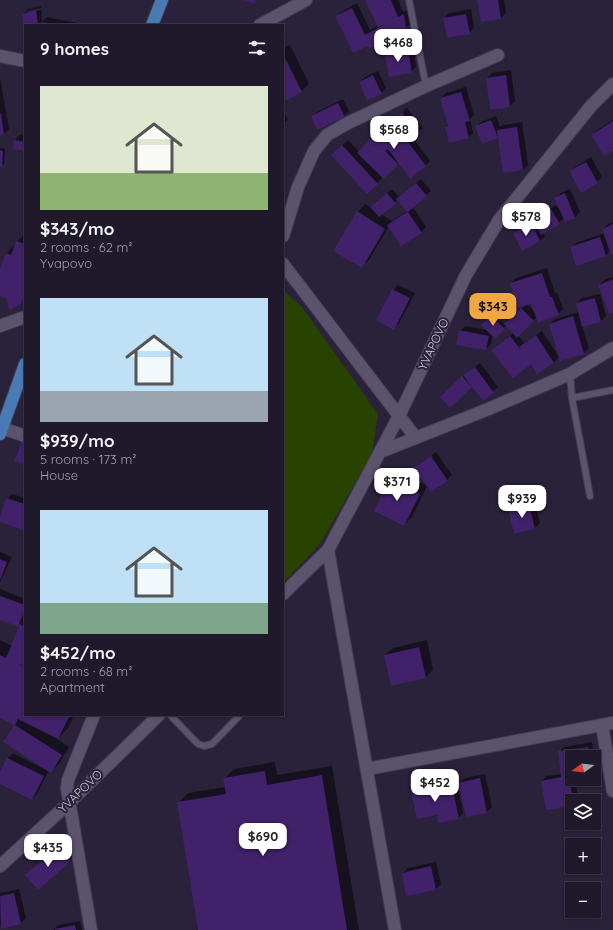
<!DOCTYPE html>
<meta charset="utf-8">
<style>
:root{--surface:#20192c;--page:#282234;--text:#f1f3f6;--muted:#a2a0a9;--line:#3d3848;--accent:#f1a640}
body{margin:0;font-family:Quicksand,sans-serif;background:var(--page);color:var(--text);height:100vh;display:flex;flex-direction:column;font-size:15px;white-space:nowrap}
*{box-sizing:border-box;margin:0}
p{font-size:13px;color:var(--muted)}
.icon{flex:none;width:22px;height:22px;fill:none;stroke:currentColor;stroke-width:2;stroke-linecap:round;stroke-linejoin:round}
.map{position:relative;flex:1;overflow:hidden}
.side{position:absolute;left:24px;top:24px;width:260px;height:692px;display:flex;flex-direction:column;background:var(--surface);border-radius:0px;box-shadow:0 1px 3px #0004,0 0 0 1px var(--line)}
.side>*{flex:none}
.needle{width:26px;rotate:255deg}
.controls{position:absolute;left:565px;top:750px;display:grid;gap:8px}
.controls a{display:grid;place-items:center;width:36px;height:36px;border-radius:0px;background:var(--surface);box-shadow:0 1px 3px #0004,0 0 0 1px var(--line);font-size:20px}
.price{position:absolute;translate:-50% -34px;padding:0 9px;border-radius:8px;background:#fff;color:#222;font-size:13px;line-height:26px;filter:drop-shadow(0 1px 2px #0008)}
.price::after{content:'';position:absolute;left:50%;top:24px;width:12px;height:9px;margin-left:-6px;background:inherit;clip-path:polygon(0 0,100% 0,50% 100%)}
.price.active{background:var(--accent);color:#111}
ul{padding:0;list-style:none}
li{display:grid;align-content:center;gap:8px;height:212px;padding:0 16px}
li span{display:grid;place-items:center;height:124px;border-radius:0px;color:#555}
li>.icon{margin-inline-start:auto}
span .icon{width:72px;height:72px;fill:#fffc;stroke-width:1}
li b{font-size:17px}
h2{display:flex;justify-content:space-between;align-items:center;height:48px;padding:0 16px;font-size:17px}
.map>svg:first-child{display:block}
</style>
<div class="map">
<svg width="613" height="930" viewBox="0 0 613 930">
<rect width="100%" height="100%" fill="#2a213a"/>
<path fill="#284300" d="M283 290 302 307 378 414 372 454 320 544 283 583Z"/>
<path fill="#0007" fill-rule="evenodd" d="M366 0H398L403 12 408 10 411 23 406 28 369 48 336 16 341 12 357 3 370 30 379 26Z
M478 0H504L506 13 501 18Z
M41 6 42 22 47 17 78 23 79 25H25V39L23 14 28 9ZM41 8V10L27 13V11Z
M471 9 474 28 469 33 444 18 449 13Z
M290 45 309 84 301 91 283 101V48Z
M413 45 416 67 411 72 386 53 391 48Z
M511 70 515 101 510 106 491 109 487 78 492 73Z
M378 71 386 88 381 93 360 82 365 77Z
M0 78 9 129 4 134 0 135Z
M466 87 474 115 470 119 473 133 468 138 446 127 448 125 441 98 446 93Z
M343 99 349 111 344 116H312L317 112Z
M407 108 423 128 412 137 430 161 425 166 398 162 367 193 333 155 348 140 359 152 377 133 379 136 395 124 392 121Z
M283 110 288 120 283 124Z
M496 116 500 127 503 125 522 122 528 165 523 170 499 137 483 143 476 127 481 122Z
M613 120V150L592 135 597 130Z
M20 135 25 136V150L15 140Z
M0 148 5 149 4 164 1 166H0Z
M591 157 602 177 597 182 570 172 575 167Z
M283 179H285L283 192Z
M421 179 431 191 413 207 426 227 421 232 389 226 369 260 361 267 358 212 365 204 370 207 392 189 399 197ZM398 200 407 211 392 221 381 214Z
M570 189 580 212 575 217 565 221 564 218 559 223 543 233 545 236 540 241 514 233 519 228 536 219 556 205 560 210H561L556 198 561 193Z
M613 222V253L611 250 606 255 571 248 576 243 605 233 603 229 608 224Z
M25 233V299L21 303 0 295V271L7 253Z
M547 268 555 293 557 292 563 309 558 314 537 317 518 335 524 343 542 331 559 357 554 362 538 372 531 363 492 350 513 333 506 326 495 337 493 335 491 344 486 349 458 344 460 331 465 326 487 330 482 325 493 314 505 325 525 305 511 283 516 278ZM532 303 535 312 527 304Z
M613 277V279L604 282V284L613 281V312L599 285 604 280Z
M398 285 415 293 399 323 394 328 377 320 393 290Z
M600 294 606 316 601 321 582 326 589 348 584 353 550 324 555 319 579 312 577 303 582 298Z
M480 363 498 387 483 400 472 386 450 407 441 397 468 372Z
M436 452 452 475 447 480 415 468Z
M399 472 427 486 412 517 404 525 376 510 391 479Z
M12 494 25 498V530L0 521 7 499Z
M534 499 540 523 535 528 514 533 509 509 514 504Z
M0 552 12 557 0 582Z
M0 589 25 599V616L22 624 25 621V715H74L68 728 57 739 69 747 59 764 51 771 49 770 37 794 32 799 0 783V774L8 758 13 753 48 771 49 770 4 742 15 724 0 717V640L12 646 22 622 18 626 0 619Z
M427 640 433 670 426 677 385 655 393 648Z
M592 742 596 767 594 768V757H572V779H575L578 799 577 801H572V805L542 781 547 776 562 774 559 752 564 747Z
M275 762 277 775 332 766 359 930H192L199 929 178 803 188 793 225 787 224 779 234 769Z
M485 774 492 807 487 812 460 783 465 778Z
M435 779 436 785 457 781 463 813 458 818 437 814 411 788 416 783Z
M64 843 75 856 70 861 32 870Z
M436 862 441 884 436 889 403 873 408 868Z
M19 889 26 918 21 923 1 928 0 923V893Z
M80 921 82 930H53L58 925Z"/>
<path fill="#40216a" d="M243 0H256L255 4Z
M365 0H391L398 17 404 14 406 28 369 49 367 46 353 53 335 16 352 8 365 35 387 23 378 27Z
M477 0H498L501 19 481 22Z
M36 10 38 25H25V38H24L22 14Z
M466 14 470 34 447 38 443 18Z
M41 22 54 24V25H41Z
M408 49 412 73 389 77 385 53Z
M283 54 302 92 283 102Z
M373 75 382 94 367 101 359 82Z
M506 75 510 107 490 110 486 78Z
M461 92 470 121 465 122 469 138 449 143 445 127 448 126 440 98Z
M338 103 345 117 317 130 311 116Z
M402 112 418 134 408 142 426 166 410 179 388 149 385 151 398 164 384 179 357 153 371 138 374 140 394 125 391 121Z
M1 113 4 135 0 136V114Z
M491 120 498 138 497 130 517 127 523 170 503 173 498 138 482 144 475 126Z
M613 121V151L604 156 591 135Z
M14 140 25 142V151L13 149Z
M342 145 378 184 367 194 331 155Z
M0 150 3 151 2 168 0 167Z
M586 162 598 183 581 193 569 171Z
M416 183 427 196 408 212 422 233 401 246 387 225 407 212 396 199Z
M387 193 396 204 379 217 370 207Z
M565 193 575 218 565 222 554 198Z
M551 209 560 224 541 235 532 221Z
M357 211 385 229 362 268 333 251Z
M531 223 540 241 522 251 513 233Z
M613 224V254L611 255 602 229Z
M600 237 606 256 576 266 570 247Z
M16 241 25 244V294L21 304 9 310 7 299 0 296V268L6 253 11 255Z
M542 273 550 297H552L559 315 538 323 531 304 518 308 510 283Z
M613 280V313L609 314 598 285Z
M392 289 410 298 394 330 376 320Z
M595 298 601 322 582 327 576 303Z
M521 308 534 321 517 338 504 324Z
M491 315 505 329 495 339 481 325Z
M573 316 584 354 560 361 549 324Z
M459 330 489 336 486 350 456 345Z
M536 335 554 363 537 374 531 364 513 378 491 350 510 336 525 355 519 347Z
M475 367 494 393 483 401 472 387 450 408 440 397 462 376 472 387 463 375Z
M22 441 25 442V465L14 461Z
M431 456 448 481 431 492 414 468Z
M390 479 420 494 404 526 374 511Z
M6 498 25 504V531L0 522V517Z
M529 504 535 529 514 534 508 509Z
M0 559 7 562 0 580Z
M0 596 25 605V609L19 624 25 627V666L18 664 25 667V715H70L58 739 18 719 15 725 62 755 51 773 3 742 14 725 0 718V655L6 658 19 627 0 620Z
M419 647 426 678 391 686 384 655Z
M588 747 589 757H572V775L569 776 573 801H572V806L546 810 541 781 561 777 558 751Z
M7 758 44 776 32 800 0 784V772Z
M265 771 267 785 322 775 347 930H198L177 802 226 794 223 778Z
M480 778 487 813 466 817 458 783Z
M430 783 431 789 452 785 459 819 438 823 437 815 417 819 410 788Z
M58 847 71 861 38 890 25 875Z
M431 866 436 890 406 896 402 873Z
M14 893 21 924 1 929 0 896Z
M75 925 76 930H55V929Z"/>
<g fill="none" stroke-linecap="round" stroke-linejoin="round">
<g stroke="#453d52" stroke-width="8">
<path id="lane" d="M409 0 426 86
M570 374 572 398 590 496
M572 398 613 390
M170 715 198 744 204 746 212 744 240 715"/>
</g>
<g stroke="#453d52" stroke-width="14">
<path id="street" d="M260 25 306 0
M0 56 25 61
M283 236 298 187 314 151 327 135 348 123 426 86 498 55
M283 264 416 438
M2 428 25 436
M380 452 486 410 570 374 613 348
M328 550 395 930
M283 594 328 550 399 416 466 275 499 220 591 106 613 84
M602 725 613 791
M367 769 613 723
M0 866 70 802 159 715
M91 930 67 788 68 780 94 715"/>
</g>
<g stroke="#453d52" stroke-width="14">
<path id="secondary" d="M0 326 25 317"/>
</g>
<g stroke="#453d52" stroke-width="14">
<path id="primary" d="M152 25 162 0
M0 434 25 364"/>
</g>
<use href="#lane" stroke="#5b526e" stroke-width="6"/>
<use href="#street" stroke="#5b526e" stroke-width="12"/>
<use href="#secondary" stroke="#5b526e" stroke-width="12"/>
<use href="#primary" stroke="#487bb4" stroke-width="12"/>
</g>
<g text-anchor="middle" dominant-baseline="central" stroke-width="4" stroke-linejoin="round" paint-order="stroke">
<g font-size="12" fill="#d3cedf" stroke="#2a213a">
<text transform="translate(433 344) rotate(-65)">YVAPOVO</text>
<text transform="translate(80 791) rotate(-44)">YVAPOVO</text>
</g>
</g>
</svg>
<div class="controls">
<a><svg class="needle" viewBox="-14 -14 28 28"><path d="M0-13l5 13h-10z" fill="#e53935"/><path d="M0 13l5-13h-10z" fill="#a2a0a9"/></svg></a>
<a><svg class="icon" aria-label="layers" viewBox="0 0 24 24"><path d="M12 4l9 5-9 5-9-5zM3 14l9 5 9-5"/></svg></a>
<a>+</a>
<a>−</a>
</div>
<b class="price" style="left:398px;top:63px">$468</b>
<b class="price" style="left:394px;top:150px">$568</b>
<b class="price" style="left:526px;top:237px">$578</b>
<b class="price active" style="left:493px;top:327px">$343</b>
<b class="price" style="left:397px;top:502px">$371</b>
<b class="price" style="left:522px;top:519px">$939</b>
<b class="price" style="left:435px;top:803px">$452</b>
<b class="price" style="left:263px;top:857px">$690</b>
<b class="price" style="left:48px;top:868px">$435</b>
<section class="side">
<h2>9 homes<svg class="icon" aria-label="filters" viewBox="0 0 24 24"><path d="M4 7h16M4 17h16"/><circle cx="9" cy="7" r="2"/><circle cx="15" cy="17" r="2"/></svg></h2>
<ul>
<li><span style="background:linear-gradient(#dfe7d0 70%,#8fb573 0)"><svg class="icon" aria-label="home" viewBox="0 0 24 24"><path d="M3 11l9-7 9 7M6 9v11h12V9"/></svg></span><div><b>$343/mo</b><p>2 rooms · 62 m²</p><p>Yvapovo</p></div></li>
<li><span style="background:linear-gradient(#bfe0f5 75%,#9aa5b1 0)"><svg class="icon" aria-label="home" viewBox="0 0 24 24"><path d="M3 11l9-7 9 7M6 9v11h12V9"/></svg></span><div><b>$939/mo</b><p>5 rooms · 173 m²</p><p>House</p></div></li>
<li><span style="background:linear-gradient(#bfe0f5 75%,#7fa58c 0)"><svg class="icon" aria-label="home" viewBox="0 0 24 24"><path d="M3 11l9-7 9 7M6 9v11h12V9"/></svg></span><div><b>$452/mo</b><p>2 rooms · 68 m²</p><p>Apartment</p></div></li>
</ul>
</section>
</div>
